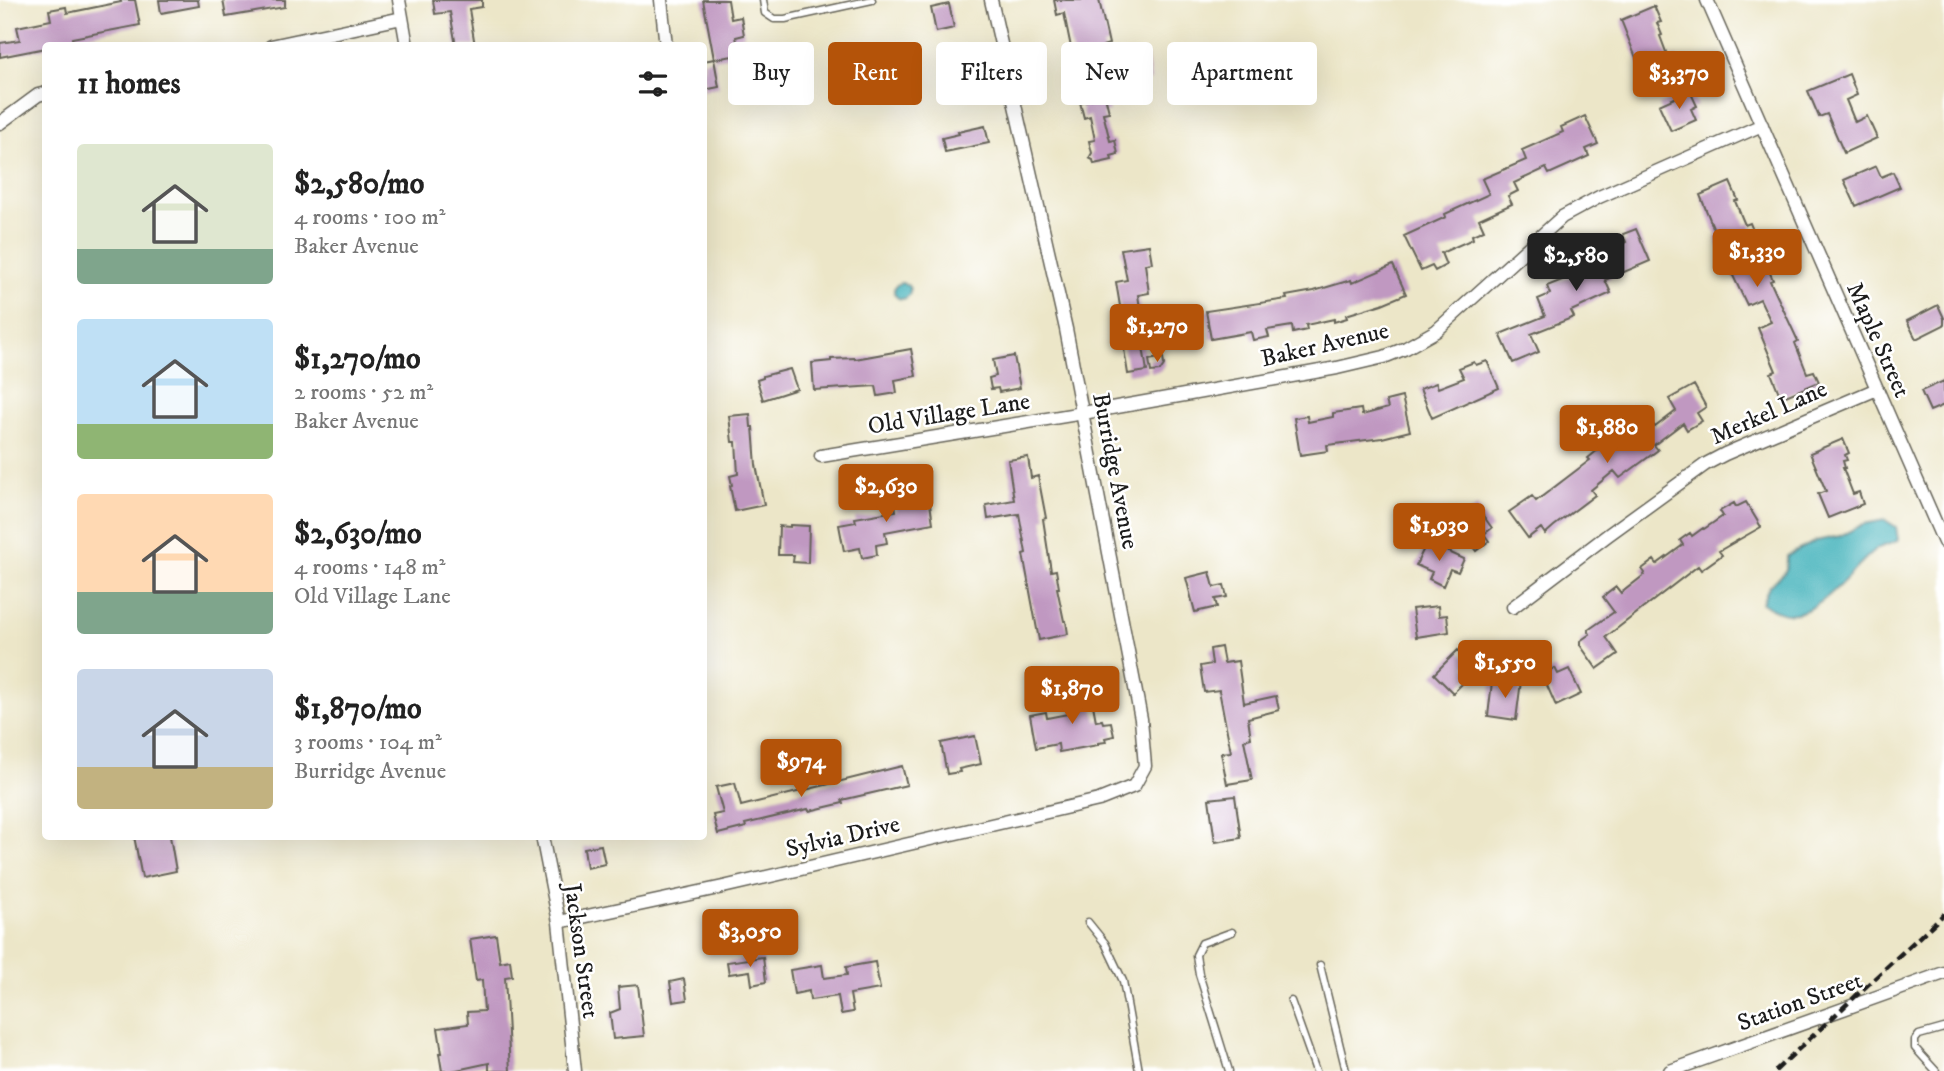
<!DOCTYPE html>
<meta charset="utf-8">
<style>
:root{--surface:#fff;--page:#f2f2f2;--text:#222;--muted:#767676;--accent:#b45309}
body{margin:0;font-family:"IM FELL DW Pica",serif;background:var(--page);color:var(--text);height:100vh;display:flex;flex-direction:column;font-size:26px;white-space:nowrap}
*{box-sizing:border-box;margin:0}
p{font-size:23px;color:var(--muted)}
.icon{flex:none;width:38px;height:38px;fill:none;stroke:currentColor;stroke-width:2;stroke-linecap:round;stroke-linejoin:round}
.map{position:relative;flex:1;overflow:hidden}
.details{position:absolute;left:42px;top:42px;width:665px;height:798px;display:flex;flex-direction:column;background:var(--surface);border-radius:7px;box-shadow:0 7px 28px #0002}
.details>*{flex:none}
.top-card{position:absolute;left:728px;top:42px;width:665px;height:63px;display:flex;gap:14px}
.price{position:absolute;translate:-50% -60px;padding:0 16px;border-radius:7px;background:var(--accent);color:#fff;font-size:23px;line-height:46px;filter:drop-shadow(0 2px 4px #0008)}
.price::after{content:'';position:absolute;left:50%;top:42px;width:21px;height:16px;margin-left:-10px;background:inherit;clip-path:polygon(0 0,100% 0,50% 100%)}
.price.on{background:#222;color:#fff}
ul{padding:0;list-style:none}
li{display:flex;align-items:center;gap:21px;height:175px;padding:0 35px}
li span{display:grid;place-items:center;flex:none;width:196px;height:140px;border-radius:7px;color:#555}
li>.icon{margin-inline-start:auto}
span .icon{width:84px;height:84px;fill:#fffc;stroke-width:1}
li b{font-size:30px}
h2{display:flex;justify-content:space-between;align-items:center;height:84px;padding:0 35px;font-size:30px}
.chip{padding:0 24px;border-radius:7px;background:var(--surface);box-shadow:0 7px 28px #0002;font-size:24px;line-height:63px}
.chip.on{background:var(--accent);color:#fff}
.map>svg:first-child{display:block}
</style>
<div class="map">
<svg width="1944" height="1071" viewBox="0 0 1944 1071">
<rect width="100%" height="100%" fill="#fff"/>
<filter id="ink" filterUnits="userSpaceOnUse"><feTurbulence type="fractalNoise" baseFrequency=".0143" numOctaves="2"/><feDisplacementMap in="SourceGraphic" scale="14" xChannelSelector="R" yChannelSelector="G"/><feConvolveMatrix kernelMatrix="1 2 1 2 8 2 1 2 1" color-interpolation-filters="sRGB"/></filter>
<filter id="wash" filterUnits="userSpaceOnUse"><feTurbulence type="fractalNoise" baseFrequency=".00686" numOctaves="4" result="noise"/><feDisplacementMap in="SourceGraphic" scale="28" xChannelSelector="R" yChannelSelector="G"/><feGaussianBlur stdDeviation="1.57" result="paint"/><feColorMatrix in="noise" values="0 0 0 0 0 0 0 0 0 0 0 0 0 0 0 0 0 1.4 0 .05"/><feComposite in="paint" operator="in"/></filter>
<g filter="url(#wash)">
<rect width="100%" height="100%" fill="#ece6c8"/>
<path fill="#41b1ba" stroke="#2e666b" stroke-width="2" d="M894 291a8 8 0 1 1 16 0a8 8 0 1 1-16 0Z
M1885 520 1896 527 1898 540C1891 545 1881 545 1874 551 1849 571 1823 615 1786 614 1779 614 1769 607 1762 603 1764 598 1767 591 1770 586 1781 571 1787 581 1787 556L1816 541 1840 536 1864 524Z"/>
<g id="blocks">
<path fill="#c098c1" d="M120 0H135L140 25 72 38 73 43 46 46V48L0 57V43L20 40 17 27 51 20 49 10 66 7 67 13 121 2Z
M159 0H198L199 6 161 13Z
M223 0H285V7L226 17Z
M433 0H482V7L469 9 475 46H456L450 12 435 14Z
M703 0H728L731 19 741 17 744 35 736 37 740 55 714 59Z
M1054 0H1099L1109 44 1103 46 1105 54 1091 58 1093 67 1076 72 1064 13 1057 15Z
M949 4 954 28 936 32 931 8Z
M1654 6 1661 22 1657 23 1662 35 1660 36 1669 60 1677 57 1681 68 1646 83 1621 20Z
M1147 55 1151 80 1135 82 1131 58Z
M714 59 719 87 704 90V61Z
M1849 74 1857 95 1846 100 1855 122 1867 116 1877 138 1844 153 1827 114 1819 117 1808 91Z
M1690 91 1697 106 1691 109 1696 120 1671 131 1659 105Z
M1105 96 1109 112 1103 113 1110 141 1115 140 1118 154 1111 156 1112 160 1094 164 1093 160 1089 158 1092 153 1089 141 1095 140 1090 116 1084 118 1080 102Z
M1585 116 1598 144 1586 149 1589 156 1549 174 1546 168 1514 183 1518 191 1508 196 1512 204 1479 219 1484 230 1472 235 1473 239 1441 253 1446 265 1435 271 1432 266 1421 271 1404 236 1446 217 1445 214 1489 194 1482 179 1526 160 1522 150 1563 132 1561 127Z
M985 126 989 143 945 152 942 138 959 134 958 132Z
M1876 166 1881 177 1893 172 1900 187 1856 206 1844 180Z
M1730 182 1738 200 1735 201 1745 225 1750 223 1756 238 1750 241 1752 244 1748 246 1758 270 1767 266 1773 280 1770 281 1798 341 1795 343 1807 373 1814 371 1819 382 1781 398 1771 373 1776 371 1758 328 1771 322 1760 299 1747 305 1715 238 1717 237 1700 195Z
M1636 229 1650 261 1605 280 1611 293 1571 311 1574 317 1531 334 1539 352 1513 363 1500 334 1545 316 1538 299 1550 294 1547 286 1575 275 1570 263 1583 258 1585 263 1614 251 1613 248 1626 242 1623 234Z
M1149 245 1152 263 1145 264 1149 293 1138 295 1144 334 1141 335 1147 371 1128 374 1119 318H1122L1116 282 1127 280 1121 249Z
M1393 265 1406 294 1382 304 1346 315 1347 318 1334 322V319L1306 325 1307 330 1293 333 1292 326 1267 330 1269 337 1253 340 1251 332 1211 339 1206 311 1287 299 1286 296 1314 291 1351 280 1352 283Z
M1938 305 1944 318V325L1916 339 1907 321Z
M911 349 916 376 895 380 897 393 878 396 876 386 814 390 812 363 831 361V359L855 358V359Z
M1014 356 1020 388 999 392 998 388 991 389 989 378 996 376 993 360Z
M1163 357 1164 365 1160 371 1151 372 1149 360Z
M1487 361 1499 388 1432 418 1420 389 1436 383 1438 388 1464 378 1459 368 1474 362 1476 365Z
M790 369 797 389 763 400 757 380 763 378V376Z
M1944 381V405L1930 411 1921 391Z
M1694 385 1706 407 1697 413 1702 421 1687 430 1683 423 1654 445 1658 450 1620 478 1614 471 1591 490 1595 495 1554 526 1545 534 1541 528 1528 538 1509 512 1532 496 1536 501 1590 460 1588 458 1644 413 1655 427 1676 411 1669 399Z
M1402 397 1410 431 1382 438 1327 445 1328 451 1300 455 1294 418 1307 416 1308 422 1333 417V413L1361 409 1362 415 1388 408 1386 401Z
M750 414 751 427H753L756 465 764 505 735 511 730 486 732 485 730 476 738 474 736 442H732L729 416Z
M1843 439 1849 453 1845 455 1847 460 1843 461 1845 468H1843L1853 494 1859 492 1863 504 1828 518 1818 494 1826 491 1810 453Z
M1028 457 1031 478 1038 476 1046 518 1043 519 1051 571 1056 570 1059 588H1057L1064 621H1066L1068 634 1039 640 1023 554 1026 553 1019 514 988 519 986 505 1014 500 1008 460Z
M928 491 933 523 885 532 887 543 876 545 877 555 862 558 860 548 844 551 839 525 856 522 855 518 896 511 894 498Z
M1746 502 1761 527 1719 551 1722 555 1701 570 1698 566 1606 637 1618 654 1597 669 1580 645V641L1590 634 1588 630 1614 612 1603 597 1616 587 1621 593 1644 575 1645 573 1642 569 1654 560 1657 564 1683 545 1680 540 1690 533 1692 536 1703 528 1704 529 1723 516 1720 511 1734 503 1736 507Z
M1477 507 1492 528 1484 534 1489 541 1476 551 1455 523Z
M790 525 809 526 808 563 793 562 794 555H778L779 526 790 527Z
M1427 542 1464 559 1458 572 1450 569 1443 586 1429 579 1432 572 1416 565Z
M1210 572 1214 587 1224 585 1227 597 1215 599 1217 607 1195 612 1186 578Z
M1438 606 1439 616 1447 615 1449 632 1416 637 1412 609Z
M1221 647 1224 663 1238 661 1244 703 1276 696 1279 710 1248 718 1251 738 1244 740 1252 780 1227 784 1221 753 1231 752 1219 690 1204 692 1200 666 1212 664 1210 649Z
M1458 650 1470 661 1465 666 1472 674 1453 693 1434 674Z
M1555 668 1558 674 1569 669 1581 694 1556 706 1542 674Z
M1509 679 1521 681 1516 720 1488 716 1492 682 1508 684Z
M1090 689 1096 721 1102 720 1103 723 1111 722 1114 736 1105 738 1106 742 1098 743V745L1059 752 1058 744 1036 748 1030 715 1046 712 1047 718 1073 713 1069 693Z
M975 736 981 764 959 769 960 772 947 774 941 743Z
M902 766 907 785 842 800 843 803 809 811 808 809 745 824 746 827 718 834 713 815 723 813 716 787 735 783 741 806Z
M1235 796 1241 838 1215 842 1209 799Z
M134 836H170L176 871 142 878Z
M601 845 605 864 587 868 584 848Z
M496 935 500 962 510 960 512 976 505 977 510 1071H489V1063L452 1071H442L439 1053H442L438 1028 468 1024 467 1012 484 1011 482 980 476 981 470 939Z
M763 957 766 982 752 985 750 971 729 974 727 962Z
M875 962 880 989 850 994 853 1012 841 1014 838 996 810 1000 809 991 794 994 790 970 822 965 824 978 847 975 846 967Z
M684 979 687 1000 673 1002 670 982Z
M638 985 644 1036 613 1039 610 1013 620 1009 618 987Z"/>
</g>
</g>
<g filter="url(#ink)">
<use href="#blocks" fill-opacity="0" stroke="#656358" stroke-width="2"/>
<g fill="none" stroke-linecap="round" stroke-linejoin="round">
<g stroke="#656358" stroke-width="9">
<path id="service" d="M763 0 765 13 774 19H785L872 0
M1088 922 1105 943 1123 981 1139 1071
M1320 965 1346 1071
M1291 1001 1316 1071
M1229 1071 1199 974 1196 955 1202 943 1232 932
M1936 1071 1915 1048V1040L1919 1035 1944 1028"/>
</g>
<g stroke="#656358" stroke-width="15">
<path id="minor" d="M399 0 407 46
M661 0 666 46
M1707 0 1944 542
M271 46 402 18
M0 123 38 95 46 93
M821 456 1083 413 1337 368 1384 357 1406 348 1436 331 1562 217 1599 197 1762 125
M1513 607 1608 535 1706 464 1725 454 1877 389
M542 836 559 922 575 1071
M559 922 723 887 1099 800 1134 786 1145 766 1141 719 1066 329 991 0
M1670 1071 1944 973"/>
</g>
<use href="#service" stroke="#fff" stroke-width="6"/>
<use href="#minor" stroke="#fff" stroke-width="12"/>
<path stroke="#1c1c1c" stroke-width="4.5" stroke-dasharray="10 5" stroke-linecap="butt" d="M1775 1071 1944 914"/>
</g>
</g>
<g text-anchor="middle" dominant-baseline="central" stroke-width="5" stroke-linejoin="round" paint-order="stroke">
<g font-size="24" fill="#1c1c1c" stroke="#fff">
<text transform="translate(1878 340) rotate(66)">Maple Street</text>
<text transform="translate(1325 345) rotate(-13)">Baker Avenue</text>
<text transform="translate(1769 413) rotate(-24)">Merkel Lane</text>
<text transform="translate(949 414) rotate(-9)">Old Village Lane</text>
<text transform="translate(1115 471) rotate(79)">Burridge Avenue</text>
<text transform="translate(843 837) rotate(-13)">Sylvia Drive</text>
<text transform="translate(581 951) rotate(82)">Jackson Street</text>
<text transform="translate(1800 1002) rotate(-20)">Station Street</text>
</g>
</g>
</svg>
<b class="price" style="left:1679px;top:111px">$3,370</b>
<b class="price" style="left:1757px;top:289px">$1,330</b>
<b class="price on" style="left:1576px;top:293px">$2,580</b>
<b class="price" style="left:1157px;top:364px">$1,270</b>
<b class="price" style="left:1607px;top:465px">$1,880</b>
<b class="price" style="left:886px;top:524px">$2,630</b>
<b class="price" style="left:1439px;top:563px">$1,930</b>
<b class="price" style="left:1505px;top:700px">$1,550</b>
<b class="price" style="left:1072px;top:726px">$1,870</b>
<b class="price" style="left:801px;top:799px">$974</b>
<b class="price" style="left:750px;top:969px">$3,050</b>
<div class="top-card">
<a class="chip">Buy</a>
<a class="chip on">Rent</a>
<a class="chip">Filters</a>
<a class="chip">New</a>
<a class="chip">Apartment</a>
</div>
<section class="details">
<h2>11 homes<svg class="icon" aria-label="filters" viewBox="0 0 24 24"><path d="M4 7h16M4 17h16"/><circle cx="9" cy="7" r="2"/><circle cx="15" cy="17" r="2"/></svg></h2>
<ul>
<li><span style="background:linear-gradient(#dfe7d0 75%,#7fa58c 0)"><svg class="icon" aria-label="home" viewBox="0 0 24 24"><path d="M3 11l9-7 9 7M6 9v11h12V9"/></svg></span><div><b>$2,580/mo</b><p>4 rooms · 100 m²</p><p>Baker Avenue</p></div></li>
<li><span style="background:linear-gradient(#bfe0f5 75%,#8fb573 0)"><svg class="icon" aria-label="home" viewBox="0 0 24 24"><path d="M3 11l9-7 9 7M6 9v11h12V9"/></svg></span><div><b>$1,270/mo</b><p>2 rooms · 52 m²</p><p>Baker Avenue</p></div></li>
<li><span style="background:linear-gradient(#ffd9b3 70%,#7fa58c 0)"><svg class="icon" aria-label="home" viewBox="0 0 24 24"><path d="M3 11l9-7 9 7M6 9v11h12V9"/></svg></span><div><b>$2,630/mo</b><p>4 rooms · 148 m²</p><p>Old Village Lane</p></div></li>
<li><span style="background:linear-gradient(#c9d6e8 70%,#c2b280 0)"><svg class="icon" aria-label="home" viewBox="0 0 24 24"><path d="M3 11l9-7 9 7M6 9v11h12V9"/></svg></span><div><b>$1,870/mo</b><p>3 rooms · 104 m²</p><p>Burridge Avenue</p></div></li>
</ul>
</section>
</div>
